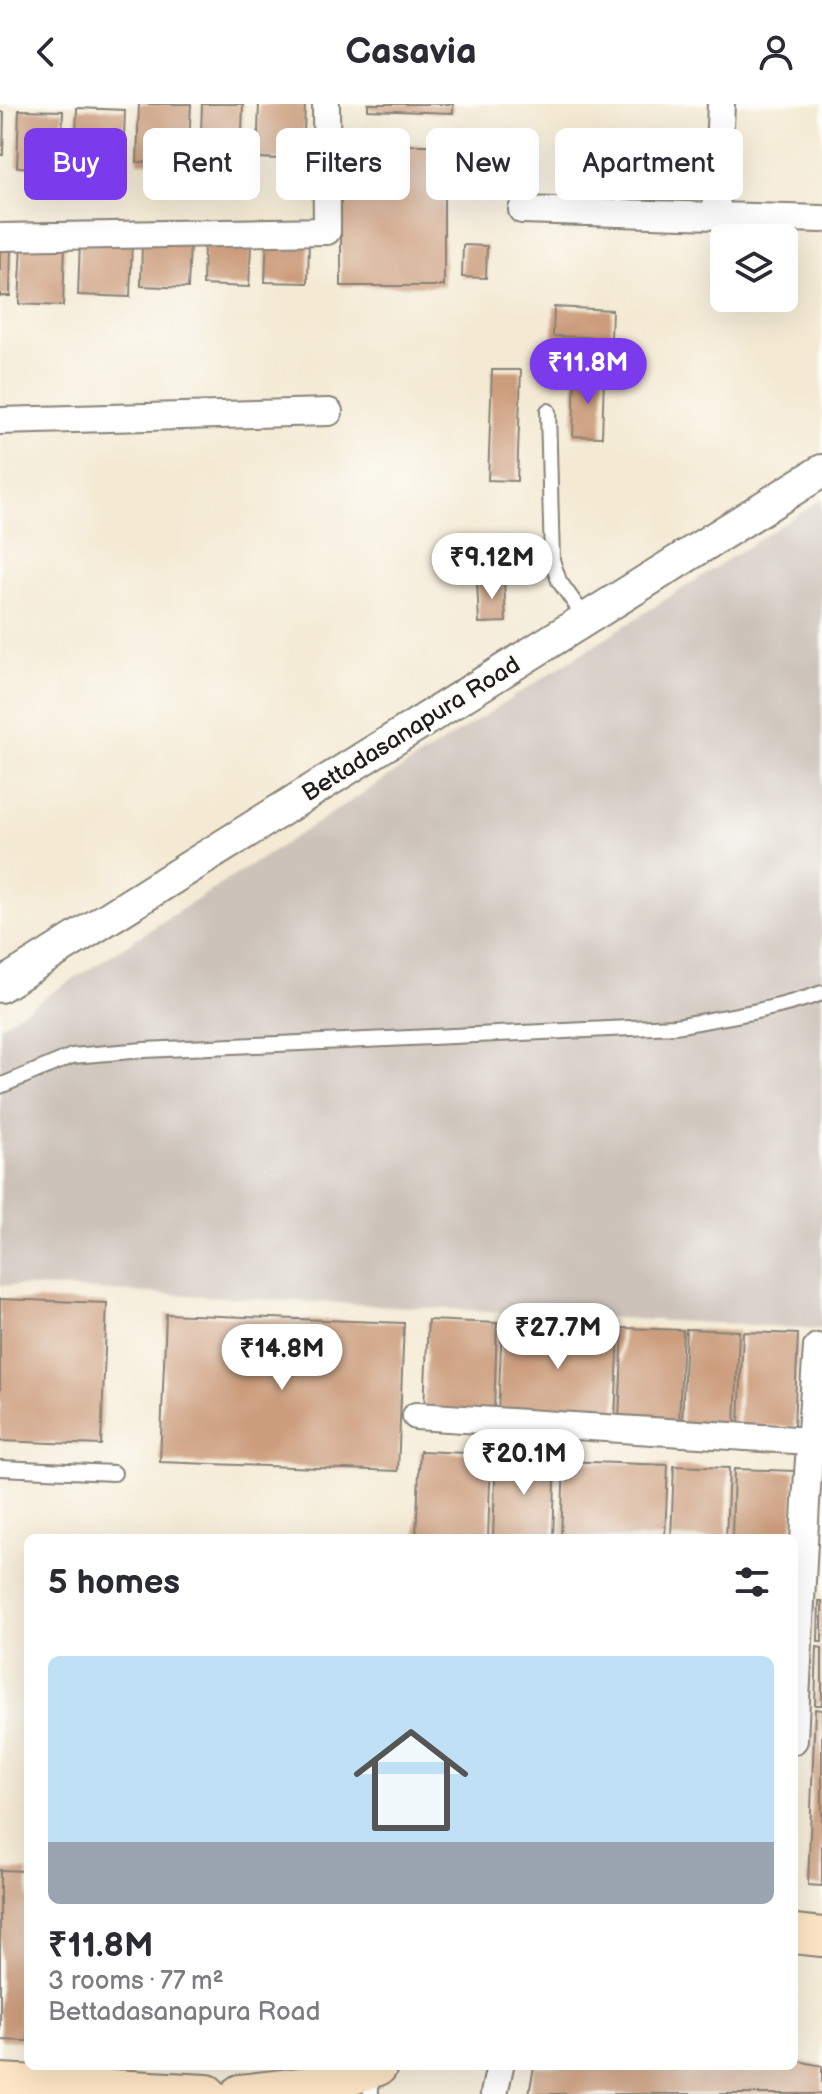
<!DOCTYPE html>
<meta charset="utf-8">
<style>
:root{--surface:#fff;--page:#f7f7f7;--text:#2b2b33;--muted:#7c7c81;--line:#e1e1e2;--accent:#7c3aed}
body{margin:0;font-family:"Balsamiq Sans",sans-serif;background:var(--page);color:var(--text);height:100vh;display:flex;flex-direction:column;font-size:30px;white-space:nowrap}
*{box-sizing:border-box;margin:0}
p{font-size:26px;color:var(--muted)}
.icon{flex:none;width:44px;height:44px;fill:none;stroke:currentColor;stroke-width:2;stroke-linecap:round;stroke-linejoin:round}
.map{position:relative;flex:1;overflow:hidden}
.sheet{position:absolute;left:24px;top:1430px;width:774px;height:536px;display:flex;flex-direction:column;background:var(--surface);border-radius:12px;box-shadow:0 8px 32px #0002}
.sheet>*{flex:none}
.top-card{position:absolute;left:24px;top:24px;width:774px;height:72px;display:flex;gap:16px}
.tools{position:absolute;left:710px;top:120px;display:grid;gap:16px}
.tools a{display:grid;place-items:center;width:88px;height:88px;border-radius:12px;background:var(--surface);box-shadow:0 8px 32px #0002;font-size:40px}
.price{position:absolute;translate:-50% -68px;padding:0 18px;border-radius:28px;background:#fff;color:#222;font-size:26px;line-height:52px;filter:drop-shadow(0 2px 4px #0008)}
.price::after{content:'';position:absolute;left:50%;top:48px;width:24px;height:18px;margin-left:-12px;background:inherit;clip-path:polygon(0 0,100% 0,50% 100%)}
.price.on{background:var(--accent);color:#fff}
ul{padding:0;list-style:none}
li{display:grid;align-content:center;gap:16px;height:424px;padding:0 24px}
li+li{border-top:2px solid var(--line)}
li span{display:grid;place-items:center;height:248px;border-radius:12px;color:#555}
li>.icon{margin-inline-start:auto}
span .icon{width:144px;height:144px;fill:#fffc;stroke-width:1}
li b{font-size:34px}
h2{display:flex;justify-content:space-between;align-items:center;height:96px;padding:0 24px;font-size:34px}
.chip{padding:0 28px;border-radius:12px;background:var(--surface);box-shadow:0 8px 32px #0002;font-size:28px;line-height:72px}
.chip.on{background:var(--accent);color:#fff}
header{display:flex;justify-content:space-between;align-items:center;height:104px;padding:0 24px;background:var(--surface);font-size:36px;font-weight:700}
.map>svg:first-child{display:block}
</style>
<header><svg class="icon" aria-label="back" viewBox="0 0 24 24"><path d="M15 5l-7 7 7 7"/></svg>Casavia<svg class="icon" aria-label="person" viewBox="0 0 24 24"><circle cx="12" cy="8" r="4"/><path d="M4 21q1-7 8-7t8 7"/></svg></header>
<div class="map">
<svg width="822" height="1990" viewBox="0 0 822 1990">
<rect width="100%" height="100%" fill="#fdfcf7"/>
<filter id="ink" filterUnits="userSpaceOnUse"><feTurbulence type="fractalNoise" baseFrequency=".0125" numOctaves="2"/><feDisplacementMap in="SourceGraphic" scale="16" xChannelSelector="R" yChannelSelector="G"/><feConvolveMatrix kernelMatrix="1 2 1 2 8 2 1 2 1" color-interpolation-filters="sRGB"/></filter>
<filter id="wash" filterUnits="userSpaceOnUse"><feTurbulence type="fractalNoise" baseFrequency=".006" numOctaves="4" result="noise"/><feDisplacementMap in="SourceGraphic" scale="32" xChannelSelector="R" yChannelSelector="G"/><feGaussianBlur stdDeviation="1.8" result="paint"/><feColorMatrix in="noise" values="0 0 0 0 0 0 0 0 0 0 0 0 0 0 0 0 0 1.4 0 .05"/><feComposite in="paint" operator="in"/></filter>
<g filter="url(#wash)">
<rect width="100%" height="100%" fill="#f4ead4"/>
<path fill="#ccc2b9" d="M822 395V1225L0 1181V922Z"/>
<g id="blocks">
<path fill="#cc9d7d" d="M139 0H191L188 59 137 58Z
M202 0H243L241 58 200 57Z
M259 0H305L303 56 257 54Z
M368 0H453V9L368 6Z
M77 4 125 6 123 59 75 58Z
M19 6 63 7 61 64 17 63Z
M0 8H4L3 51H0Z
M341 41H444V182H341Z
M267 132 309 133 308 179 265 178Z
M80 137 132 138 130 193 78 191Z
M142 137 190 139 188 184 141 182Z
M22 138 65 140 63 202 19 200Z
M204 138 251 140 249 183 203 181Z
M0 141 11 142 10 192H0Z
M463 141 487 142 486 174 462 173Z
M554 203 612 206 611 234 553 232Z
M492 266H521L517 377 488 376Z
M575 271 604 272 602 333 573 332Z
M504 475 506 518 479 519 477 477Z
M0 1195 107 1199 101 1341 0 1337Z
M166 1210 404 1219 398 1367 160 1358Z
M428 1216 497 1219 494 1308 424 1305Z
M502 1220 619 1225 615 1314 498 1309Z
M623 1224 683 1226 679 1319 619 1316Z
M686 1225 739 1227 735 1321 682 1319Z
M743 1228 798 1230 794 1323 739 1321Z
M420 1347 491 1350 488 1434H416Z
M496 1350 556 1353 553 1434H493Z
M564 1357 668 1361 665 1434H561Z
M674 1362 729 1364 726 1434H671Z
M734 1365 795 1367 792 1434H732Z
M819 1497H822V1538H818Z
M817 1543 822 1544V1601H815Z
M815 1605 822 1606V1782L808 1781Z
M0 1766 28 1767V1937L0 1936Z
M794 1956 822 1962V1990H529L534 1962H794Z"/>
</g>
</g>
<g filter="url(#ink)">
<use href="#blocks" fill-opacity="0" stroke="#888378" stroke-width="2"/>
<g fill="none" stroke-linecap="round" stroke-linejoin="round">
<g stroke="#888378" stroke-width="18">
<path id="service" d="M548 307 552 456 559 477 586 515
M0 982 72 952 144 946 675 922C725 913 775 906 822 889
M0 1364 114 1369
M370 1965 371 1990"/>
</g>
<g stroke="#888378" stroke-width="30">
<path id="minor" d="M721 0 716 112 822 115
M522 106 716 112
M0 133 327 127 326 0
M0 317 329 308
M416 1312 810 1337
M794 1636 806 1398 817 1243
M494 1990 500 1962"/>
</g>
<g stroke="#888378" stroke-width="36">
<path id="tertiary" d="M0 882 822 367"/>
</g>
<g stroke="#888378" stroke-width="42">
<path id="secondary" d="M794 1830 822 1833
M0 1979 207 1990
M240 1990 327 1980 378 1962"/>
</g>
<use href="#service" stroke="#fff" stroke-width="14"/>
<use href="#minor" stroke="#fff" stroke-width="26"/>
<use href="#tertiary" stroke="#fff" stroke-width="32"/>
<use href="#secondary" stroke="#fde5c5" stroke-width="38"/>
</g>
</g>
<g text-anchor="middle" dominant-baseline="central" stroke-width="6" stroke-linejoin="round" paint-order="stroke">
<g font-size="24" fill="#1c1c1c" stroke="#fdfcf7">
<text transform="translate(411 625) rotate(-32)">Bettadasanapura Road</text>
</g>
</g>
</svg>
<div class="tools">
<a><svg class="icon" aria-label="layers" viewBox="0 0 24 24"><path d="M12 4l9 5-9 5-9-5zM3 14l9 5 9-5"/></svg></a>
</div>
<b class="price on" style="left:588px;top:302px">₹11.8M</b>
<b class="price" style="left:492px;top:497px">₹9.12M</b>
<b class="price" style="left:558px;top:1267px">₹27.7M</b>
<b class="price" style="left:282px;top:1288px">₹14.8M</b>
<b class="price" style="left:524px;top:1393px">₹20.1M</b>
<div class="top-card">
<a class="chip on">Buy</a>
<a class="chip">Rent</a>
<a class="chip">Filters</a>
<a class="chip">New</a>
<a class="chip">Apartment</a>
</div>
<section class="sheet">
<h2>5 homes<svg class="icon" aria-label="filters" viewBox="0 0 24 24"><path d="M4 7h16M4 17h16"/><circle cx="9" cy="7" r="2"/><circle cx="15" cy="17" r="2"/></svg></h2>
<ul>
<li><span style="background:linear-gradient(#bfe0f5 75%,#9aa5b1 0)"><svg class="icon" aria-label="home" viewBox="0 0 24 24"><path d="M3 11l9-7 9 7M6 9v11h12V9"/></svg></span><div><b>₹11.8M</b><p>3 rooms · 77 m²</p><p>Bettadasanapura Road</p></div></li>
</ul>
</section>
</div>
